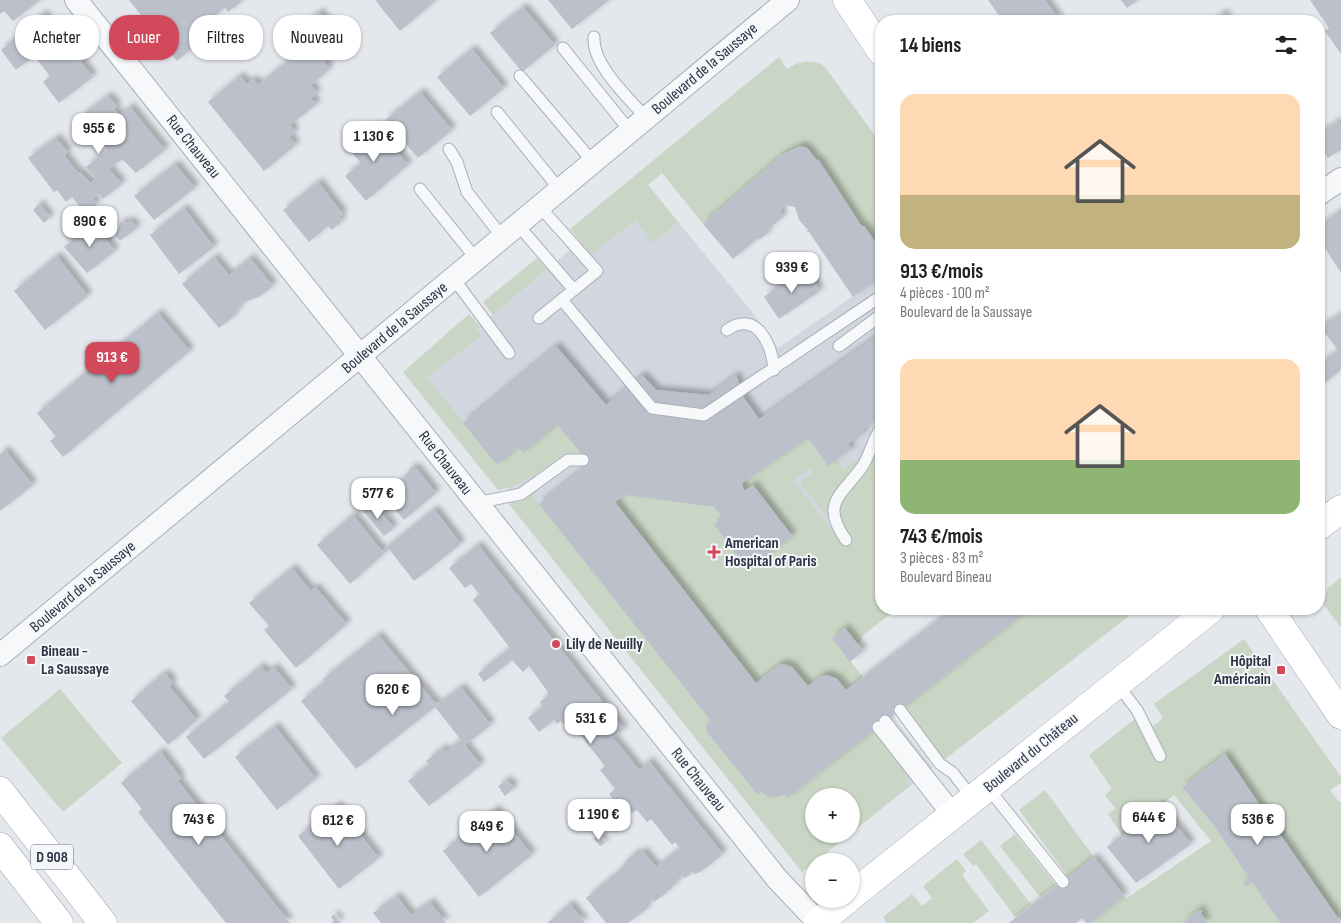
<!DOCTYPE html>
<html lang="fr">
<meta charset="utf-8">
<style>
:root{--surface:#fff;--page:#f6f6f6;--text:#222;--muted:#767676;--accent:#d1495b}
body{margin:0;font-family:"Sofia Sans Condensed",sans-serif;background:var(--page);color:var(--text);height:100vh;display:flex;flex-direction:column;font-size:19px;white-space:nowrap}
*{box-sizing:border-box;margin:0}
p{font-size:16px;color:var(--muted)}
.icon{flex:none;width:28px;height:28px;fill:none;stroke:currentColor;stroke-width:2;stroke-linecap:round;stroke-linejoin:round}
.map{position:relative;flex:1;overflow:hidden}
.sheet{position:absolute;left:875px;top:15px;width:450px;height:600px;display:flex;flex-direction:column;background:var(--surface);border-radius:20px;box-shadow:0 1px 4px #0004}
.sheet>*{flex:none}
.top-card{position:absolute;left:15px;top:15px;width:475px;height:45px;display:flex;gap:10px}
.buttons{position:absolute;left:805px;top:788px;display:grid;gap:10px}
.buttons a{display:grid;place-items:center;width:55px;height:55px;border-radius:50%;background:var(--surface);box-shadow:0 1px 4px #0004;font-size:25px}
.price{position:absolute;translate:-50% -42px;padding:0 11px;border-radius:10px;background:#fff;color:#222;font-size:16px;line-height:32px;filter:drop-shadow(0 1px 2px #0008)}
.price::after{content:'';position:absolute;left:50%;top:30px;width:15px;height:11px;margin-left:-8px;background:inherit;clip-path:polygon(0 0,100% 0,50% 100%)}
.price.active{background:var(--accent);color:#fff}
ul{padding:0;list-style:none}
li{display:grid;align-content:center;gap:10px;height:265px;padding:0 25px}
li span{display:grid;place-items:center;height:155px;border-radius:15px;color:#555}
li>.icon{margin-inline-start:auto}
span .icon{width:90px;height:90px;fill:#fffc;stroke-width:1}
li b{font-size:21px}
h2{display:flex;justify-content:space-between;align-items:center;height:60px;padding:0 25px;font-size:21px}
.tag{padding:0 18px;border-radius:20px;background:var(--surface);box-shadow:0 1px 4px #0004;font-size:18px;line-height:45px}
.tag.active{background:var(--accent);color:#fff}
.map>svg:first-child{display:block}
</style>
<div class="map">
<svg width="1341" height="923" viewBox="0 0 1341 923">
<defs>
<filter id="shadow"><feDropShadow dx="4.5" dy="-4.5" stdDeviation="2.5" flood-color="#0004"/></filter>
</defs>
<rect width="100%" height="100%" fill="#e4e7ec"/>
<path fill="#d2d6de" d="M648 185 752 312 778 348 881 277V599L832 638 933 768 851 833V796H814V834H850L802 872 509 504H511L508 488 498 490 412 382Z"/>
<path fill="#c9d6c5" d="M779 57 787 69C798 61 814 58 825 67L881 144V254L865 226 862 227 818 160 817 161 809 150 800 146 782 155 703 224 662 173 648 185 678 222 653 243 636 220 590 255 570 229Z
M537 258 547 269 493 315 483 302Z
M469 314 480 326 476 329 481 336 427 377 497 464 518 447 523 452 557 424 584 457 565 453C543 470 526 484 498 490L403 372Z
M808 438 837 459 844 469 861 457C847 479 829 491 829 520L800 482 813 472 811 468 793 480 843 544 851 537 840 521C839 491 860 488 870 466 874 456 873 448 881 441V609H897L862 636 861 641 857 644 845 628 832 638 863 677 846 690 837 679 828 675 808 686C784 656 785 660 756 683L615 502 625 495 714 507 723 518 714 526 748 570 792 535 754 485 744 491 742 483Z
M532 494 711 721 707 725 706 731 757 794 761 792 770 798 784 795 787 798 873 731 906 773 908 787 851 833V796H814V834H850L802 872 509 504 522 501Z
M1341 577V628L1324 605 1327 589Z
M1030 609H1138L944 760 904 706Z
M1244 639 1341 777V783L1330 790 1339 802 1341 801V922L1225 754 1182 787 1214 826 1249 878 1243 882H1252L1280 923H1090L1124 896 1127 898 1211 841 1174 795 1122 835 1108 814 1115 808 1105 795 1112 789 1089 755 1136 718 1151 728 1163 718 1154 704Z
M60 689 122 763 63 812 1 738Z
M1045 790 1094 857 1068 877 1019 810Z
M1015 834 1056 885 1040 897 1000 846Z
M981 840 1031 904 1015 917 976 864 973 866 963 854Z
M957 859 966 871 962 875 989 911 973 923H887L883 917 912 894 922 906 932 898 923 886Z"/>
<path fill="#bbc0ca" filter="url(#shadow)" d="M0 0H40L13 21 4 11 0 14Z
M129 0H239L241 2 228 12 225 7 204 25 211 32 177 61Z
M375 0H431L433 3 400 31Z
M548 0H607L608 1 572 29Z
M988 0H1045L1060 21H1003Z
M1121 0H1138L1127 8Z
M1310 0H1341V54L1325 31 1329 28Z
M523 7 555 45 522 72 490 33Z
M319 12 341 40 320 57 330 69 311 85 317 93 311 98 317 104 290 125 295 132 289 137 296 145 264 171 208 102 240 76 247 84 253 79 258 85 309 44 305 40 303 43 294 32Z
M1223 13 1229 21H1212Z
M43 14 93 77 59 103 43 82 50 76 34 56 16 70 1 50Z
M472 49 504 88 470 116 437 77Z
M420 92 452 130 418 158 385 120Z
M108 96 117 106 114 109 119 116 130 107 165 150 136 173 122 159 109 169 122 184 103 199 99 194 93 199 97 204 85 213 72 197 66 202 57 190 54 192 28 158 56 138 68 152 64 155 78 173 80 172 91 183 96 179 86 167 108 150 81 116Z
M1338 121 1341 126V150L1328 158 1319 145V134Z
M376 126 408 165 366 201 345 176 361 163 347 147 366 131 368 134Z
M800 146 807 148 817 161 818 159 862 227 864 226 880 249 881 277 853 297 809 232 806 231 808 230 799 220 795 207 784 205 780 213 783 217 766 231 768 233 759 240 758 238 733 259 703 224 782 155Z
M175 164 195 188 154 220 134 196Z
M318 182 343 214 339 217 342 221 332 230 328 226 309 242 283 210Z
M39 204 50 217 44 223 33 210Z
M184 208 214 247 179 274 150 235Z
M1339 212 1341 214V273L1319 239V226Z
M130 220 137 228 120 241 113 233 118 229 120 222 127 223Z
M93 223 115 251 87 273 64 247Z
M57 256 88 296 45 330 14 291Z
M214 257 229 275 250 258 273 286 259 297 242 303 232 318 219 328 182 284Z
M806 270 820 291 779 319 764 297 791 277 792 279Z
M158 313 190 351 63 457 50 441 56 437 37 413Z
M1341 314V370L1319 387V365L1338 350 1320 327Z
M880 334 881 417 862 430 864 433 848 444 851 449 828 466 808 438 742 483 744 491 753 485 792 536 748 570 714 525 723 518 714 507 625 495 615 502 756 683 779 665 784 664 792 667 808 686 821 676 828 675 837 679 846 690 952 609H1030L787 798 784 795 770 798 761 792 757 794 706 731V725L711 721 539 504 581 470 584 457 557 424 523 453 518 447 497 465 463 423 556 346 606 405 642 375 656 390 709 395 736 375 744 398 759 419Z
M5 450 33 485 0 511V454Z
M410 468H416L436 493 404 520 383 495 388 486 396 485 406 476Z
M373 503 394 528 384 536 363 511Z
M434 509 461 544 414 581 389 549 350 584 317 545 353 515 382 551Z
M478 545 624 729 613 738 624 751 639 770 649 761 722 853 721 856 700 872 694 874 690 869 691 874 685 878 681 876 671 889H664L667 892 654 902 652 899 645 904 648 908 628 923H606L586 898 619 871 627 860 636 853 638 855 643 851 656 867 680 848 675 842 672 845 651 819 647 822 637 810 632 813 624 803 620 807 609 794 615 789 600 770 605 766 574 727 569 731 561 721 557 724 554 720 539 732 528 718 543 706 540 702 548 695V692L529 666 523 672 512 660 484 682 478 674 510 648 473 600 479 594 471 584 465 588 449 568Z
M292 568 311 591 315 587 347 624 296 668 264 630 269 626 249 603Z
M845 628 863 651 850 662 832 638Z
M378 635 437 705 461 687 491 725 465 745 481 765 429 806 408 781 429 765 426 761 442 748 445 752 461 740 435 707 356 769 301 701 325 681 323 679Z
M261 666 266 673 274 667 292 689 204 759 186 737 229 702 224 696Z
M166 674 173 683 169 686 197 720 168 745 131 701 160 676Z
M275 726 316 779 277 810 235 757Z
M160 751 181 778 178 781 290 923H226L138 812 142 809 121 783Z
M1225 754 1261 807 1341 923H1280L1252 882 1246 886 1243 882 1249 878 1214 826 1182 787Z
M507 780 514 788 505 796 498 786Z
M337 805 379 858 339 889 298 836Z
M1160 805 1191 844 1136 883 1107 847Z
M495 809 532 855 479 897 443 851Z
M599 835 605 843 600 846 594 839Z
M1094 857 1124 896 1090 923H1086L1082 918 1076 923H1009Z
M397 896 411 915 430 902 446 923H381L373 913Z
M570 904 585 923H547Z
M1203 910 1201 913 1207 923H1183L1197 911Z
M334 914 341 923H331L334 921 331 917Z"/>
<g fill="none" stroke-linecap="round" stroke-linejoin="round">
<g stroke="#a9aeb7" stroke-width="13">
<path id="lane" d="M594 37C592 65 629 98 646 118
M563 48 630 131
M520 76 593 162
M497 112 560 190
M449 149 457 162 467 192 503 238
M420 189 477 260
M518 225 574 290
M454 279 509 353
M562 300 652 408 704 415 881 296
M539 318 597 271 540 207
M727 330C757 309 772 345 774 370
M839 346 881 315
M476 503 521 494 568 460H583
M846 540C820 503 841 496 862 467 870 455 873 439 881 428
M1117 684 1137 710 1160 756
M900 710 940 764 953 773 973 799
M885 721 957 812
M878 727 949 818
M988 788 1063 882"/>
</g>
<g stroke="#a9aeb7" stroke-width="24">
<path id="street" d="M76 0 778 880 819 923
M1319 194 1341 179
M0 655 788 0"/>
</g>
<g stroke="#a9aeb7" stroke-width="29">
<path id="secondary" d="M847 0 881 51
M1319 526 1341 509
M1269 609 1341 715
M851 896 1211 609
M818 923 848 899"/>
</g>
<g stroke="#a3abb8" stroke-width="29">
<path id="primary" d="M0 791 103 923
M0 847 59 923"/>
</g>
<use href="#lane" stroke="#f7f8fa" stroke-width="11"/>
<use href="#street" stroke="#f7f8fa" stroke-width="22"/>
<use href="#secondary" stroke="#fff" stroke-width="28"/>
<use href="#primary" stroke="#fff" stroke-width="28"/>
</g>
<g fill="#d1495b" stroke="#f4f6f9" stroke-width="2">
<path d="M711.5 544.5h5v5h5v5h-5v5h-5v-5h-5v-5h5z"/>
<circle cx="556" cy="644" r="5"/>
<rect x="26" y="655" width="10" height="10" rx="2.5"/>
<rect x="1276" y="665" width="10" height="10" rx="2.5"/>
</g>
<g text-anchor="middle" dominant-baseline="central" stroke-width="4" stroke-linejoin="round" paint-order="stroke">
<rect fill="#f4f6f9" stroke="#676e7b" stroke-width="1" x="31" y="844.5" width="42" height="25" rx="4"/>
<g font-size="15" font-weight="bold" fill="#2b3445">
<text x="52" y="857">D 908</text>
</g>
<g font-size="16" fill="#2b3445" stroke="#f4f6f9">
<text transform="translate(705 69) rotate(-40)">Boulevard de la Saussaye</text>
<text transform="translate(193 147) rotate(51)">Rue Chauveau</text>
<text transform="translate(395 328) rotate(-40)">Boulevard de la Saussaye</text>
<text transform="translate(445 463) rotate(52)">Rue Chauveau</text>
<text transform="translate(83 587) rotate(-40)">Boulevard de la Saussaye</text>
<text transform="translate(1031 753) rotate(-39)">Boulevard du Château</text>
<text transform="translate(698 780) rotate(51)">Rue Chauveau</text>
</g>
<g font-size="16" font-weight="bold" fill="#2b3445" stroke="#f4f6f9" text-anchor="start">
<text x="725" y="543">American<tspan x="725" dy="18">Hospital of Paris</tspan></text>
<text x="566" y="644">Lily de Neuilly</text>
<text x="41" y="651">Bineau -<tspan x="41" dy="18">La Saussaye</tspan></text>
<text x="1271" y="661" text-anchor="end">Hôpital<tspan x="1271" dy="18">Américain</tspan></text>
</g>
</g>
</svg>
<div class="buttons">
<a>+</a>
<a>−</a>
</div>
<b class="price" style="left:99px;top:155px">955 €</b>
<b class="price" style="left:374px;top:163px">1 130 €</b>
<b class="price" style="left:90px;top:248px">890 €</b>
<b class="price" style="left:792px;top:294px">939 €</b>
<b class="price active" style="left:112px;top:384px">913 €</b>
<b class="price" style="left:378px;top:520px">577 €</b>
<b class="price" style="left:393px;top:716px">620 €</b>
<b class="price" style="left:591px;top:745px">531 €</b>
<b class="price" style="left:599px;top:841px">1 190 €</b>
<b class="price" style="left:1149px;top:844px">644 €</b>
<b class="price" style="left:199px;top:846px">743 €</b>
<b class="price" style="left:1258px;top:846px">536 €</b>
<b class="price" style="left:338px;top:847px">612 €</b>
<b class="price" style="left:487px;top:853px">849 €</b>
<div class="top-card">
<a class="tag">Acheter</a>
<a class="tag active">Louer</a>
<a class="tag">Filtres</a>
<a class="tag">Nouveau</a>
</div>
<section class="sheet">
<h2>14 biens<svg class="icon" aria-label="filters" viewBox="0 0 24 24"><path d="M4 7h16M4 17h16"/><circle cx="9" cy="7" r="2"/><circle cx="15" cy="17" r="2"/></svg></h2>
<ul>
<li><span style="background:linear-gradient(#ffd9b3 65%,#c2b280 0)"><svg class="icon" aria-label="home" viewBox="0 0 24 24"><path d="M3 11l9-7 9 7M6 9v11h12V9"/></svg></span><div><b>913 €/mois</b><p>4 pièces · 100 m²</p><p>Boulevard de la Saussaye</p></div></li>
<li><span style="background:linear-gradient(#ffd9b3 65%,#8fb573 0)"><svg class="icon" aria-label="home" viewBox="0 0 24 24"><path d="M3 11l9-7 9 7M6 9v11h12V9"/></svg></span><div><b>743 €/mois</b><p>3 pièces · 83 m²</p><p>Boulevard Bineau</p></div></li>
</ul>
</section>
</div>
